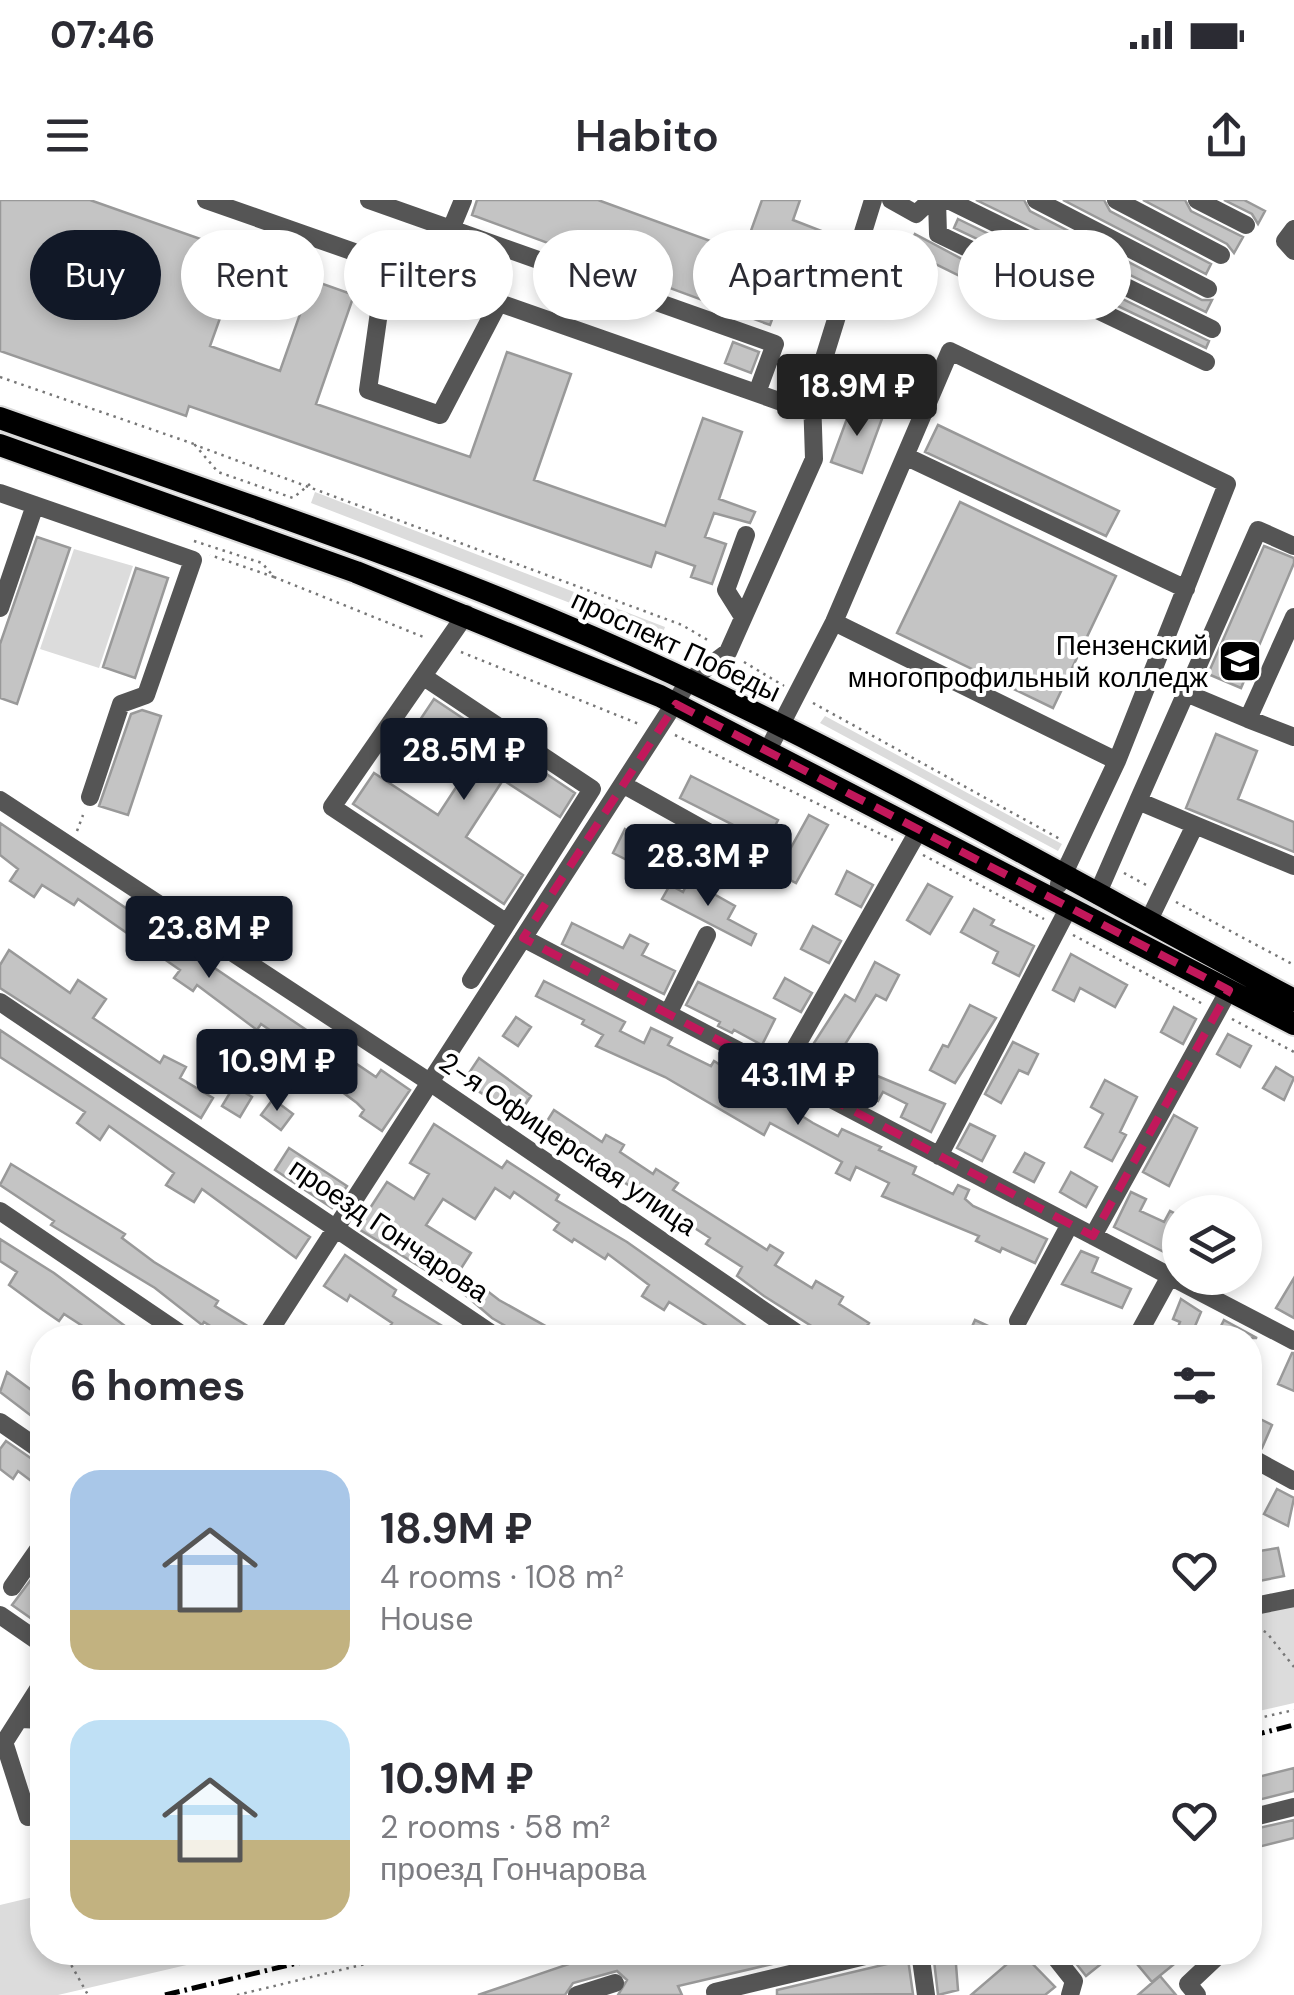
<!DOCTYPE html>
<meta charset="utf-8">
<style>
:root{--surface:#fff;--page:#f2f2f3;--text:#2b2b33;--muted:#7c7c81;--accent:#111827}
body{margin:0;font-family:"DM Sans",sans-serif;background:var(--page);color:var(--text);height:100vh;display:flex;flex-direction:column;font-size:38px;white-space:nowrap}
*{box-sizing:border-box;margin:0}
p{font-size:32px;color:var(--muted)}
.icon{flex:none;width:55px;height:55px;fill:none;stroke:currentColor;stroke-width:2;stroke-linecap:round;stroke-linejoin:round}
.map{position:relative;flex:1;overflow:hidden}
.panel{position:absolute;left:30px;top:1125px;width:1232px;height:640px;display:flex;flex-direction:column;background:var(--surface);border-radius:40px;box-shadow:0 5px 15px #0003}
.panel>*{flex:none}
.guide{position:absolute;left:30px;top:30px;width:1235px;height:90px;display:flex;gap:20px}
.buttons{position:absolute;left:1162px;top:995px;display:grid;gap:20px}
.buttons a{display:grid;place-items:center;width:100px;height:100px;border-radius:50%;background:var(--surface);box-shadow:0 5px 15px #0003;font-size:50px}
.price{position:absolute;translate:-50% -85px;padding:0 22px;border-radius:10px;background:var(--accent);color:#fff;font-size:32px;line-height:65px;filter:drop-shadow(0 2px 5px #0008)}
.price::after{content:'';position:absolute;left:50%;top:60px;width:30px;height:22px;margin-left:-15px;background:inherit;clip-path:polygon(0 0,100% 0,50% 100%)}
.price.active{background:#222;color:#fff}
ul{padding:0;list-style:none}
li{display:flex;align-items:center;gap:30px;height:250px;padding:0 40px}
li span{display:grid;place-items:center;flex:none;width:280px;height:200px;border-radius:30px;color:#555}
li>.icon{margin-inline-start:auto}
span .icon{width:120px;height:120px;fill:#fffc;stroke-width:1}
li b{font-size:42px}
h2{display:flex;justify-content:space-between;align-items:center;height:120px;padding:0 40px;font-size:42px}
.chip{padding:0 35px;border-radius:45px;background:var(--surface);box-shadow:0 5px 15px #0003;font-size:35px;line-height:90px}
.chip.active{background:var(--accent);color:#fff}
.status{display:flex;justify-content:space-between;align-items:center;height:70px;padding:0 50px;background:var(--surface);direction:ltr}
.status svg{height:28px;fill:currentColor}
header{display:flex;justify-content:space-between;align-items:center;height:130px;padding:0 40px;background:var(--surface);font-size:45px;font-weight:600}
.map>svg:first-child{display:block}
</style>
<div class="status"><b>07:46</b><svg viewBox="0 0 49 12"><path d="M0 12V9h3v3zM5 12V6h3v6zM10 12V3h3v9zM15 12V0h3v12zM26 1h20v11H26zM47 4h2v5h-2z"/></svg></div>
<header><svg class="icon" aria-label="menu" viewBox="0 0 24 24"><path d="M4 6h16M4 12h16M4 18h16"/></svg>Habito<svg class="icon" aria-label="share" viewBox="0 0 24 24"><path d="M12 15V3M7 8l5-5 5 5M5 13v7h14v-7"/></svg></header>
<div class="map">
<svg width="1294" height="1795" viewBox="0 0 1294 1795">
<rect width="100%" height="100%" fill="#fff"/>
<path fill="#dcdcdc" d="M315 292 665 427 661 438 311 303Z
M74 349 133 366 99 468 40 449Z
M825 516 1062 644 1058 651 820 523Z
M1294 1405V1503L1250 1513V1415Z
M42 1695V1752L238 1753 58 1795H0V1705Z"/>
<path fill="#c4c4c4" stroke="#999" stroke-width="2.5" d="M0 0H90L243 54 210 146 280 171 312 80 354 95 316 204 470 257 507 152 571 174 534 280 665 326 703 218 742 232 719 299 755 312 750 323 714 313 705 337 726 344 712 384 691 377 695 366 656 352 651 367 189 206 186 216 0 151Z
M477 0H598L743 53 762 0H800L793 20 824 32 814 60 796 54 770 125 472 15Z
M976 0H1024L1030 11 1202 100H1212L1206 112Z
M1063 0H1104L1110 11 1211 64 1206 74Z
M1143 0H1185L1191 11 1243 37 1234 53 1227 44Z
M1224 0H1244L1265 11 1258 24 1252 14Z
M958 19 1209 141 1206 148 954 28Z
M915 34 975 66 968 80 907 50Z
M733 142 759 152 751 173 725 163Z
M852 205 883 216 862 273 831 262Z
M938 225 1119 311 1106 336 925 252Z
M960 302 1116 376 1053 508 897 433Z
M37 337 70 348 17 504 0 498V444Z
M1264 346 1294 358V363L1241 488 1208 474Z
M136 368 168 378 135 478 103 467Z
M434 499 575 593 560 617 503 580 466 637 523 675 504 704 353 604 374 573 438 615 474 560 418 523Z
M142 510 161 516 128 615 99 606 131 514Z
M1216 534 1257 551 1238 599 1294 622V652L1186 608Z
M691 576 778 620 767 642 680 598Z
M809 615 828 625 796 683 777 673Z
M0 623 376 877 381 870 410 890 382 931 360 916 364 910 357 903 295 857 300 851 261 824 257 830 197 785 193 791 174 778 180 770 78 699 74 705 42 685 34 697 10 681 18 669 0 655Z
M625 629 655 644 643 668 613 653Z
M847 671 873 685 861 707 836 694Z
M689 680 735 706 728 719 756 734 751 745 662 699 670 685 683 692Z
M928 684 952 697 930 734 907 720Z
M974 709 994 720 991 725 1034 746 1019 776 993 763 998 752 961 732Z
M572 723 623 748 630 735 648 744 642 755 675 771 664 794 562 744Z
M813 726 841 741 829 763 801 749Z
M9 750 70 793 78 780 106 799 93 818 160 863 164 856 186 867 180 878 213 898 201 918 0 788V765Z
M1071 754 1127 785 1115 807 1080 788 1074 801 1053 790Z
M875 762 899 775 886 800 876 795 827 873 803 860 845 795 855 801Z
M785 778 812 793 801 812 774 798Z
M544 781 625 822 620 831 644 843 651 828 672 838 668 845 711 866 714 861 813 923 838 936 842 929 881 947 879 950 916 967 913 974 953 994 958 985 969 990 965 999 973 1006 1047 1039 1035 1063 1002 1048 1000 1052 976 1041 979 1036 882 996 889 983 856 967 850 980 836 973 842 962 770 923 764 935 665 877 596 846 603 835 582 824 584 820 536 796Z
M698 782 775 819 762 845 734 830 732 833 718 826 720 822 686 805Z
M970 805 996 818 955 883 930 870 943 845 948 847Z
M1174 807 1196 819 1183 844 1161 832Z
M516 817 531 827 518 846 503 836Z
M0 830 310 1037 296 1058 202 989 194 1002 166 985 174 973 109 926 100 940 77 923 85 912 0 857Z
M1228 834 1251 846 1240 867 1217 854Z
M1013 842 1038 854 1028 874 1019 870 1001 903 985 894Z
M479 858 531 896 518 915 463 882Z
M1276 867 1294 878 1284 900 1263 888Z
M875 875 945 904 931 932 901 917 907 904 883 892 878 901 865 895Z
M1105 880 1137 897 1120 932 1126 935 1112 961 1085 947 1103 914 1091 907Z
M234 886 252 897 240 917 222 906Z
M273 899 293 914 281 930 261 915Z
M554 910 602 942 606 935 624 945 620 952 653 974 656 969 678 983 673 990 767 1050 770 1045 783 1053 775 1065 812 1088 816 1081 843 1097 839 1104 869 1123 865 1129 878 1138H842L825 1127 821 1132 764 1096 737 1076 742 1067 706 1044 710 1038 542 929Z
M1174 915 1197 928 1169 986 1143 972Z
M434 924 502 968 507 961 527 974 559 995 556 1000 627 1042 763 1138H726L669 1102 664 1110 642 1096 649 1085 608 1054 605 1059 574 1039 572 1042 554 1030 559 1023 514 992 510 998 495 988 475 1019 443 999 426 1025 471 1053 460 1070 499 1100 567 1138H526L492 1118 463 1093 357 1028 387 982 414 999 429 974 410 963Z
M970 924 995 936 982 961 957 948Z
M289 948 347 986 332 1008 275 970Z
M1025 953 1044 963 1034 982 1014 972Z
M11 964 125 1034 122 1038 154 1062 218 1101 215 1106 249 1127 243 1138H229L204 1122 202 1125 155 1088 51 1025 54 1021 0 985Z
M1071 972 1097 987 1086 1007 1060 992Z
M1131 992 1146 999 1140 1011 1164 1022 1170 1011 1180 1016V1060L1114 1027Z
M0 1039 54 1073 141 1138H101L64 1114 59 1121 43 1110 9 1085 17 1072 0 1061Z
M1081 1051 1098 1058 1092 1072 1131 1089 1122 1108 1062 1084Z
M345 1055 396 1090 393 1096 462 1138H402L389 1128 392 1123 350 1095 347 1101 324 1086Z
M1294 1078V1118L1276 1108Z
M1181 1099 1201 1112 1190 1138 1176 1132 1180 1122 1173 1119Z
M975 1120 1014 1138H967Z
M1224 1120 1257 1138H1215Z
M1292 1153H1294V1191L1278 1184Z
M7 1172 42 1198V1224L0 1192Z
M1250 1214 1272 1225 1262 1248 1250 1242Z
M6 1241 42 1266V1289L18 1271 13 1279 0 1269V1249Z
M1277 1289 1294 1298 1288 1326 1264 1314Z
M1278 1348 1284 1376 1259 1381 1253 1352Z
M42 1365V1426L12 1405Z
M1294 1568V1591L1250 1602V1579Z
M1294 1620V1638L1250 1649V1630Z
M604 1752H721L722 1760 751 1752H802V1757L678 1786 682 1795H618L627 1780 617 1771 573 1783 565 1795H478Z
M933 1752H955L958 1790 938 1795Z
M1021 1752 1055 1787 1045 1795H971Z
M1067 1752H1116L1086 1776Z
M1127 1752H1189L1152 1782Z
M908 1759 913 1794 777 1795V1790Z
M1160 1776 1176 1795H1138Z"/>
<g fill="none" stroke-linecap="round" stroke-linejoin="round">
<g stroke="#dbdbdb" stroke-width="26">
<path id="major" d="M0 218C225 298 455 371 672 473 884 572 1088 690 1294 800
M0 245 356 372 660 496 1294 824"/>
</g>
<path stroke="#777" stroke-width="2.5" stroke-dasharray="2.5 5" stroke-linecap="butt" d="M0 177 194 244
M310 284 293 298 218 272 195 245 682 425 711 442
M194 341 262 363 274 377 210 355
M274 377 426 438
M461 452 639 524
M744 462 784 486
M813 503 1060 639
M675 535 893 640
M77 631 83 615
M923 655 1044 719
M1124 673 1148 686
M1176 702 1294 765
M1073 735 1203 804
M1232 819 1294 852
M1251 1423 1267 1433 1294 1467
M1250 1520 1294 1510
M32 1633C37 1661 27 1688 42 1714
M64 1752 88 1795
M237 1795 415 1752"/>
<path stroke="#555" stroke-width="18" d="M206 0 813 213
M369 0 451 29
M463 0 451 29 775 144 758 190
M891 0 916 14 931 0
M937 0 938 34 1206 162
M948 0 1212 129
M1036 0 1208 89
M1116 0 1221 55
M1197 0 1246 25
M1294 29 1285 41 1294 51
M425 76 380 105 368 190 440 215 499 102
M907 257 1186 389
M0 293 193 360 146 495 121 504 90 597
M0 408 35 305
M466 414 332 607 507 723
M743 417 726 390 746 335
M834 422 1117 561
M424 477 592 589 471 780
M1186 493 1248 519 1294 417
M1248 519 1294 537
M768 550 834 422 950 151 1227 284 1117 561 1059 684
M624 585 746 653
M0 600 431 883 804 1138
M1195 625 1294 666
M1097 695 1138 601
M1148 722 1195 625 1138 601 1258 330 1294 346
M523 738 1294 1141
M0 802 498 1138
M668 814 707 735
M781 873 920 628
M939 956 1069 707
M0 1011 187 1138
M1093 1036 1229 790
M1018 1121 1070 1024
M265 1138 689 481 728 452 814 259 812 197 873 0
M1136 1138 1170 1076
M0 1222 42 1251
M1250 1257 1294 1281
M12 1387 42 1344
M1250 1407 1294 1398
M0 1415 42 1444
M21 1519 42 1520
M5 1545 28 1617 42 1614
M0 1549 42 1483
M1250 1618 1294 1607
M920 1752 926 1795
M1051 1752 1074 1781 1070 1795
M715 1792 882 1752
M577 1795 615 1783
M1197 1795 1188 1784 1222 1752"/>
<use href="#major" stroke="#000" stroke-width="22"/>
<path stroke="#000" stroke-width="5" stroke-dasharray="15 5 2.5 5" stroke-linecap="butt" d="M1250 1536 1294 1525
M165 1795 343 1752"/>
</g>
<path fill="none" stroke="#c2185b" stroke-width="8" stroke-dasharray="20 12" stroke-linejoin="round" d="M676 504 1229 790 1093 1036 523 738Z"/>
<defs>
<g id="school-square" transform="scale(2.25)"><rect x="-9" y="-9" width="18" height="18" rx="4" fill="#000" stroke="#fff"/><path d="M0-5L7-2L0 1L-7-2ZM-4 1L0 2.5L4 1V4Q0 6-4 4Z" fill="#fff"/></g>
</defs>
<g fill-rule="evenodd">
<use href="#school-square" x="1240" y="461"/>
</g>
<g text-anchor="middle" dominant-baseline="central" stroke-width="8" stroke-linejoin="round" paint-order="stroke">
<g font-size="28" fill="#000" stroke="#fff" text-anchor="end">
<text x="1208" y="445">Пензенский<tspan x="1208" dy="32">многопрофильный колледж</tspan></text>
</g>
<g font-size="28" fill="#000" stroke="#fff">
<text transform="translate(676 446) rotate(25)">проспект Победы</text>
<text transform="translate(568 944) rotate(34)">2-я Офицерская улица</text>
<text transform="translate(389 1030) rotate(34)">проезд Гончарова</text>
</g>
</g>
</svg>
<div class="buttons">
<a><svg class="icon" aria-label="layers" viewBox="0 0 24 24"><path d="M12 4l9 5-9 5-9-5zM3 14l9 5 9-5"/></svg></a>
</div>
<b class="price active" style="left:857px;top:239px">18.9M ₽</b>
<b class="price" style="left:464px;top:603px">28.5M ₽</b>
<b class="price" style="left:708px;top:709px">28.3M ₽</b>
<b class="price" style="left:209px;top:781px">23.8M ₽</b>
<b class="price" style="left:277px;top:914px">10.9M ₽</b>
<b class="price" style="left:798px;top:928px">43.1M ₽</b>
<div class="guide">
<a class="chip active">Buy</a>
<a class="chip">Rent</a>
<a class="chip">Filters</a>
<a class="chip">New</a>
<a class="chip">Apartment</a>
<a class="chip">House</a>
</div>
<section class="panel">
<h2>6 homes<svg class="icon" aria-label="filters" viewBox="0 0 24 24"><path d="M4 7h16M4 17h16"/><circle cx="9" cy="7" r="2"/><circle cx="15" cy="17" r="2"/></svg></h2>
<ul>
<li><span style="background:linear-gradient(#a9c7e8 70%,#c2b280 0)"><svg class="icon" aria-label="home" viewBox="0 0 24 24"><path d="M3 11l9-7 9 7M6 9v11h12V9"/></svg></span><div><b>18.9M ₽</b><p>4 rooms · 108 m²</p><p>House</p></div><svg class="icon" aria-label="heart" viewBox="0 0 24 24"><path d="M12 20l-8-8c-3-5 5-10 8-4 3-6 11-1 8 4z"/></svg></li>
<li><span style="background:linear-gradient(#bfe0f5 60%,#c2b280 0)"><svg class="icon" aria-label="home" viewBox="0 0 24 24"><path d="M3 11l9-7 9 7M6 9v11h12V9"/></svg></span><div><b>10.9M ₽</b><p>2 rooms · 58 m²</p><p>проезд Гончарова</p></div><svg class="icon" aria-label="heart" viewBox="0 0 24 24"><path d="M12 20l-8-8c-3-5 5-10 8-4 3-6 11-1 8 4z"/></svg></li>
</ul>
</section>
</div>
